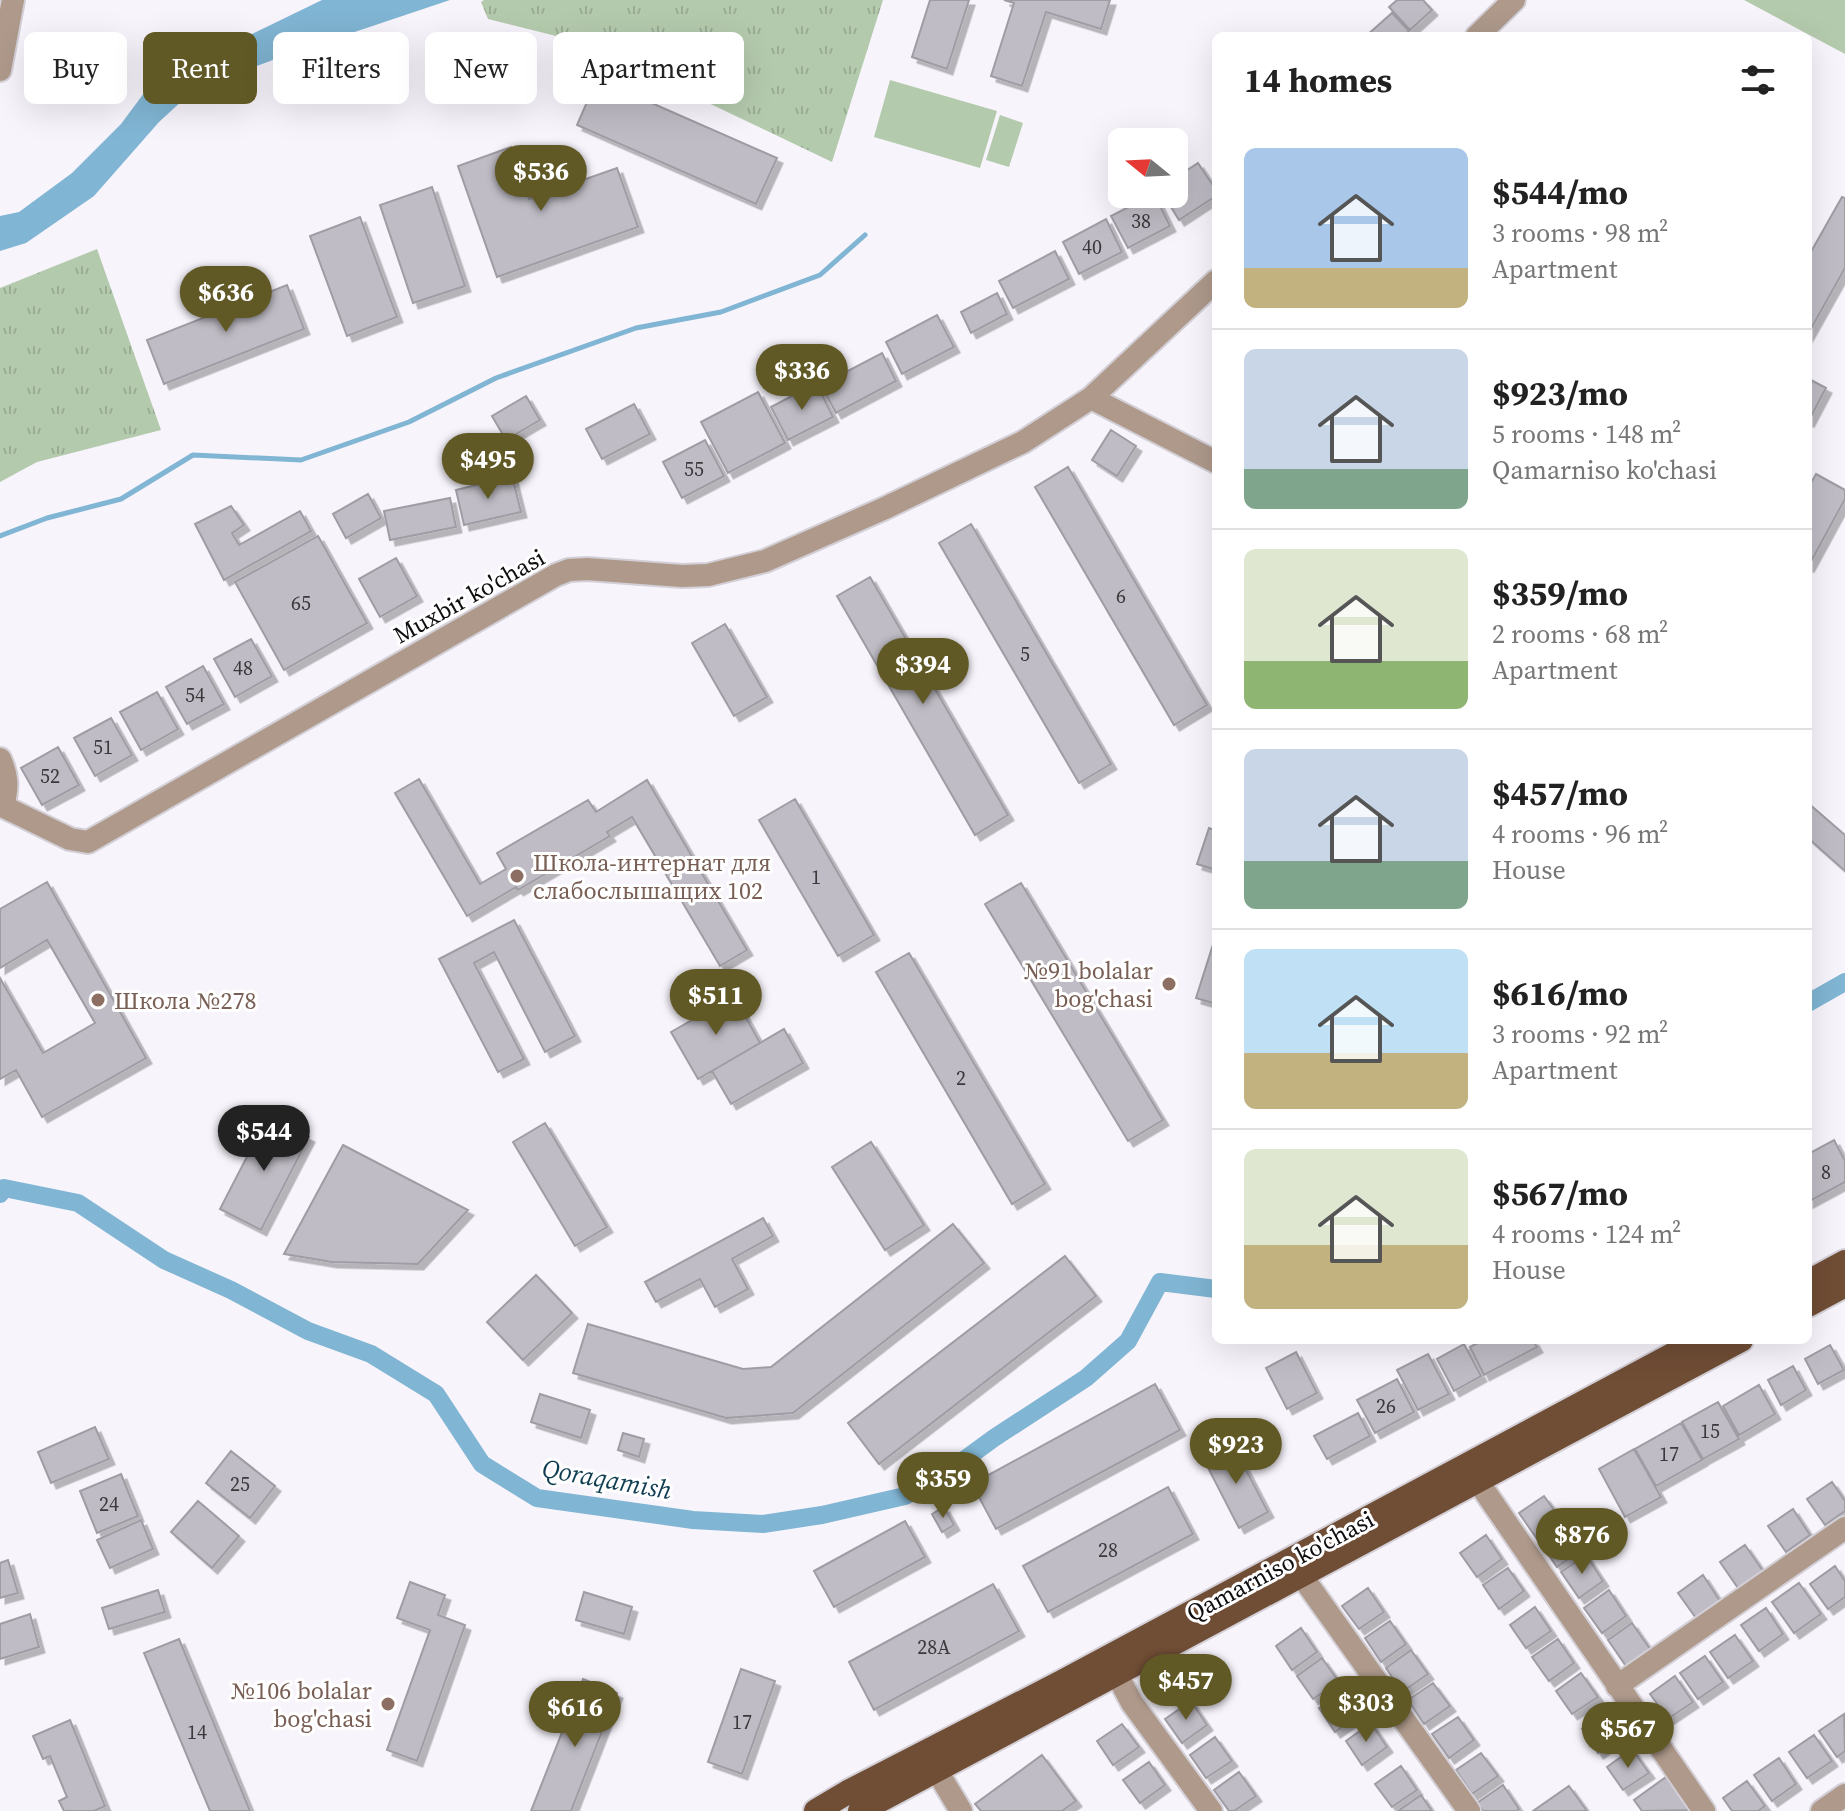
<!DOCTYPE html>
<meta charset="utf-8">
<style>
:root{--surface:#fff;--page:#f2f2f2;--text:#222;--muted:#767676;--line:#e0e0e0;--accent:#615925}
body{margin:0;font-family:"Source Serif 4",serif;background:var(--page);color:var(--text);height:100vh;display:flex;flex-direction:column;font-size:30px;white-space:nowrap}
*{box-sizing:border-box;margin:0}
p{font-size:26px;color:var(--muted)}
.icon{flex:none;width:44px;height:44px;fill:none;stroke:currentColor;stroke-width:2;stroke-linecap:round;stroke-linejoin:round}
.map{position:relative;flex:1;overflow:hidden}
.details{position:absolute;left:1212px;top:32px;width:600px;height:1312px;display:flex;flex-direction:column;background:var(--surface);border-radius:12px;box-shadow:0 8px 32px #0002}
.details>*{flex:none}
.guide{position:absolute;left:24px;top:32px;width:760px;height:72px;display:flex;gap:16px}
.needle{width:52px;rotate:288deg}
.fabs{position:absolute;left:1108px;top:128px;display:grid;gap:16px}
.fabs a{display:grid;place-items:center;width:80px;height:80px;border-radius:12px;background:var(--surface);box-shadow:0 8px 32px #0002;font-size:40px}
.price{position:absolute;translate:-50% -68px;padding:0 18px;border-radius:28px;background:var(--accent);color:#fff;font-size:26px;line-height:52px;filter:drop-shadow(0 2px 4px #0008)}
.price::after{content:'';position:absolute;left:50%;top:48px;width:24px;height:18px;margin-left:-12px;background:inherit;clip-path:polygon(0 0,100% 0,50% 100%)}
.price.current{background:#222;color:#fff}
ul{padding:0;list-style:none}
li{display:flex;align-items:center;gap:24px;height:200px;padding:0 32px}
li+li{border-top:2px solid var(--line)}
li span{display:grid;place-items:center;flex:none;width:224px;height:160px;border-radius:12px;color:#555}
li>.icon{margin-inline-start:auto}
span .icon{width:96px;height:96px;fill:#fffc;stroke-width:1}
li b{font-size:34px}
h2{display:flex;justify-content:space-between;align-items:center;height:96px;padding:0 32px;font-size:34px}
.chip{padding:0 28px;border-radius:12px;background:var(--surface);box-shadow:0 8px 32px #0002;font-size:28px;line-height:72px}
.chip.current{background:var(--accent);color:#fff}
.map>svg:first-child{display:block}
</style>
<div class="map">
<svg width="1845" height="1811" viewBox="0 0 1845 1811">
<defs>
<pattern id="grass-tufts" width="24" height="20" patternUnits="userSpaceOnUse" patternTransform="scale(2)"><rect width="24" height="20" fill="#b4caad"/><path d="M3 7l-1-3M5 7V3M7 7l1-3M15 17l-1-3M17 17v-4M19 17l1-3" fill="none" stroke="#9aac94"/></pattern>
<filter id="shadow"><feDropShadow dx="5.5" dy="5.5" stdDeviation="0" flood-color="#0004"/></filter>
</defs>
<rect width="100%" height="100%" fill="#f8f4fc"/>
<path fill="url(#grass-tufts)" d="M484 0H883L832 162 591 47 576 41 488 19 481 2Z
M97 249 161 430 37 462 0 482V288Z"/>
<path fill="#b4caad" d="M1744 0H1845V54Z
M890 80 997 111 980 168 874 137Z
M1000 115 1023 123 1009 167 986 160Z"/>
<path fill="#80b5d3" d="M322 0H450L292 53 195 89 159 122 94 196 26 243 0 251V216L19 212 72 173 121 124 150 85 202 56 254 33Z"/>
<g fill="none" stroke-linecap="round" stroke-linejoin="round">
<path stroke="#80b5d3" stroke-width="5" d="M0 536 47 518 121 499 193 455 301 460 409 422 496 378 636 328 721 312 820 275 865 235"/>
<path stroke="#80b5d3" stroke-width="18" d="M1808 1003 1845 982
M0 1194 4 1188 78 1203 164 1260 231 1290 308 1331 371 1354 436 1394 482 1464 537 1498 693 1520 763 1524 822 1515 905 1496 953 1468 994 1438 1086 1378 1128 1341 1160 1282 1216 1289"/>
</g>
<path fill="#bfbcc5" stroke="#9f9ca4" stroke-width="2" filter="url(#shadow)" d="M930 0H969L947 69 912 57Z
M1004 0H1110L1101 29 1046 12 1022 86 991 76 1014 3Z
M1397 0H1423L1432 10 1410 30 1389 7Z
M1392 13 1409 31 1403 36H1366Z
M597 79 777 158 756 204 577 125Z
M511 147 529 199 617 168 638 227 497 277 458 166Z
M1198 163 1216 190V196L1179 220 1163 194H1174V179Z
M432 187 465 286 413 303 380 205Z
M1154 194 1170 226 1128 248 1111 216Z
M1842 197 1845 198V268L1808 334V257Z
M360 217 397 317 347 336 310 236Z
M1106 219 1122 252 1079 274 1063 242Z
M1055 251 1069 279 1013 308 999 281Z
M287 285 304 329 164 384 147 340Z
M997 293 1007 314 971 333 961 312Z
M937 315 954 347 902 374 886 342Z
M882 353 896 381 836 413 821 385Z
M1809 379 1826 388 1808 422V381Z
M816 383 833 417 788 440 771 407Z
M758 392 785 443 728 473 701 422Z
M526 396 540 420 506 440 492 416Z
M634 404 650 434 602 459 586 429Z
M1111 430 1136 446 1117 476 1092 460Z
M705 440 724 476 682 498 663 462Z
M1068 467 1207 705 1174 725 1035 487Z
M1816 474 1845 490V499L1808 567V488Z
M512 476 521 512 464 525 456 490Z
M368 494 381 518 346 538 333 514Z
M450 498 456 527 390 540 384 511Z
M231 506 244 525 232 533 239 545 300 511 311 531 224 580 195 524Z
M971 524 1111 764 1079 783 939 543Z
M318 536 367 623 284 670 235 582Z
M396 558 417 596 380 617 359 579Z
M870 577 1008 815 975 835 837 596Z
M725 624 767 697 734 716 692 643Z
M251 639 272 676 235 697 214 659Z
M203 666 224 704 187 724 166 687Z
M157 692 178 729 141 750 120 712Z
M111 718 132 755 95 776 74 738Z
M58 747 79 785 42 805 21 768Z
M419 779 480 884 506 869 497 853 588 800 596 812 647 780 747 950 720 966 632 817 607 832 610 836 518 890 516 887 467 916 395 793Z
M795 799 874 935 838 956 759 820Z
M1808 803 1845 835V871L1808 838Z
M1209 828 1216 831V870L1197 864Z
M47 882 146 1058 42 1117 16 1070 0 1079V978L43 1053 95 1023 47 940 0 968V909Z
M1021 883 1163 1120 1128 1141 985 904Z
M514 920 575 1036 545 1052 494 952 474 963 524 1059 498 1072 439 959Z
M1216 935V1004L1196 998Z
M909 953 1045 1184 1012 1204 876 972Z
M734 996 760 1043 698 1079 671 1032Z
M784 1029 803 1063 731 1104 712 1071Z
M268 1116 309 1137 261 1230 220 1209Z
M545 1123 607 1227 575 1246 513 1142Z
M1834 1140 1845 1161V1182L1808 1202V1154Z
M871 1142 924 1225 885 1250 832 1167Z
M343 1145 468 1210 418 1264 332 1262 284 1254Z
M763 1218 773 1236 732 1259 748 1289 715 1307 700 1279 656 1302 645 1282Z
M953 1224 984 1263 793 1413 726 1418 573 1373 588 1324 743 1369 771 1367Z
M1065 1256 1096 1296 879 1464 848 1423Z
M536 1275 572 1313 523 1360 487 1322Z
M1483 1340H1533L1537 1347 1484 1375 1470 1347Z
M1464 1344 1481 1376 1454 1391 1437 1359Z
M1830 1345 1844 1370 1818 1384 1805 1359Z
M1296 1352 1317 1393 1287 1409 1266 1368Z
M1428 1354 1449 1394 1418 1410 1397 1370Z
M1793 1366 1806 1390 1781 1405 1768 1380Z
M1397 1379 1414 1412 1375 1433 1357 1400Z
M1155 1384 1180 1430 996 1529 972 1484Z
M1759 1385 1775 1414 1739 1435 1723 1406Z
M540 1394 590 1410 581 1438 531 1422Z
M1718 1402 1739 1439 1703 1459 1682 1422Z
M1358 1413 1370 1436 1327 1459 1314 1436Z
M1681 1423 1702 1460 1656 1486 1635 1449Z
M95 1427 109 1459 51 1483 38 1452Z
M623 1433 644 1439 639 1457 618 1450Z
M1233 1445 1268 1512 1239 1528 1204 1460Z
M1634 1449 1661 1497 1625 1517 1599 1469Z
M231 1451 275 1486 250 1518 206 1483Z
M121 1474 138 1516 97 1533 80 1491Z
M1832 1482 1845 1501V1511L1825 1525 1807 1499Z
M1168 1487 1193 1534 1048 1612 1023 1566Z
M1544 1496 1562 1521 1537 1539 1519 1513Z
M198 1501 239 1536 212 1568 171 1532Z
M944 1507 954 1525 942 1532 932 1514Z
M1793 1509 1810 1535 1786 1552 1768 1526Z
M141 1520 153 1549 110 1568 97 1540Z
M905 1521 925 1557 834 1607 814 1571Z
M1564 1524 1582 1549 1557 1567 1539 1541Z
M1486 1535 1502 1559 1477 1577 1460 1553Z
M1745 1545 1763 1571 1738 1588 1720 1562Z
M1586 1555 1603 1581 1579 1598 1561 1572Z
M8 1560 18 1593 0 1598V1563Z
M1835 1566 1845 1581V1597L1828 1609 1810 1584Z
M1508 1568 1524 1591 1499 1609 1483 1585Z
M1703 1575 1720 1601 1696 1618 1678 1593Z
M410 1582 445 1595 438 1615 465 1625 417 1761 387 1750 430 1630 397 1618Z
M1799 1583 1821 1614 1794 1633 1772 1602Z
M993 1584 1019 1631 874 1710 849 1662Z
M1368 1588 1384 1612 1359 1629 1342 1606Z
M158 1590 165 1612 109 1629 102 1608Z
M1609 1590 1626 1616 1602 1633 1584 1608Z
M584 1592 632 1607 624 1634 576 1620Z
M1535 1607 1551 1631 1526 1648 1510 1625Z
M1766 1608 1783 1634 1759 1651 1741 1625Z
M30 1614 39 1647 0 1659V1624Z
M1390 1621 1406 1644 1381 1662 1365 1638Z
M1632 1623 1650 1649 1626 1666 1608 1640Z
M1301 1628 1317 1652 1292 1670 1276 1646Z
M1735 1635 1753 1661 1728 1678 1710 1652Z
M179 1639 250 1811H210L144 1653Z
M1558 1639 1574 1663 1549 1681 1532 1657Z
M1411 1650 1428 1674 1402 1692 1386 1668Z
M1705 1656 1723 1682 1698 1699 1680 1673Z
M1322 1658 1339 1682 1313 1699 1297 1676Z
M741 1669 775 1681 742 1774 708 1762Z
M1581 1673 1598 1697 1572 1714 1556 1691Z
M1675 1676 1693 1702 1668 1719 1650 1694Z
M583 1679 617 1693 571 1811H531Z
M1433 1683 1450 1706 1424 1724 1408 1700Z
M1345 1690 1361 1714 1335 1732 1319 1708Z
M1191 1701 1207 1725 1182 1743 1165 1719Z
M1607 1712 1623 1735 1598 1753 1582 1729Z
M1844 1714 1845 1751 1837 1757 1819 1731Z
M1458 1717 1474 1740 1449 1758 1432 1734Z
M70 1720 105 1806 94 1811H64L59 1801 67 1797 50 1756 43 1759 33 1736Z
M1371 1723 1387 1747 1362 1765 1346 1741Z
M1122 1724 1139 1747 1113 1765 1097 1741Z
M1814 1735 1832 1761 1807 1778 1789 1752Z
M1215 1737 1232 1761 1206 1778 1190 1755Z
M1632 1749 1649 1773 1623 1790 1607 1767Z
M1481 1753 1498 1776 1472 1794 1456 1770Z
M1042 1755 1076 1801 1062 1811H981L975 1804Z
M1779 1758 1796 1784 1772 1801 1754 1775Z
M1149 1762 1165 1785 1140 1803 1123 1780Z
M1401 1766 1417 1790 1392 1807 1375 1784Z
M1239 1772 1256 1796 1234 1811H1229L1214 1790Z
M1666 1777 1690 1810 1642 1811 1634 1800Z
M1747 1781 1765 1806 1758 1811H1732L1723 1798Z
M1503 1785 1519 1809 1516 1811H1483L1477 1803Z
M1569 1786 1587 1811H1533Z
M1421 1795 1432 1811H1398Z"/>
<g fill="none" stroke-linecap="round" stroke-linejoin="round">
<g stroke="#d3cfd6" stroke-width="26">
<path id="minor" d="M1477 36 1514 0
M0 70 13 0
M1091 398 1216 462
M0 759C8 776 8 788 3 806
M0 805 70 839 88 842 556 575 569 570 587 569 682 576 708 575 765 561 883 509 1023 442 1091 398 1216 281
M1477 1480 1704 1811
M1301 1575 1469 1811
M1116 1673 1132 1703 1211 1811
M1617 1686 1845 1528
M937 1771 961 1811
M1822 1811 1845 1795"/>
</g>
<g stroke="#d3cfd6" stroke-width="28">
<path id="major" d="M1808 1282 1845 1262
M1808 1305 1845 1285
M816 1811 848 1792 1062 1682 1700 1340
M860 1811 1741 1340"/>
</g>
<use href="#minor" stroke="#ae998b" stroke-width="22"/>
<use href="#major" stroke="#704d35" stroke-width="24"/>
</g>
<g fill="#8d6e63" stroke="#fff" stroke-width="3">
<circle cx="517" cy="876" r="8"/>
<circle cx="1169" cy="984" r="8"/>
<circle cx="98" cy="1000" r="8"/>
<circle cx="388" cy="1704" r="8"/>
</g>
<g text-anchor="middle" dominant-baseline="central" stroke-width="6" stroke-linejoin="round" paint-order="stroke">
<g font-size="20" fill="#3a393c">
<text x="1141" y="221">38</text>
<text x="1092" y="247">40</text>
<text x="694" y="469">55</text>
<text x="1121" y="596">6</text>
<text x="301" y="603">65</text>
<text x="1025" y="654">5</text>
<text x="243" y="668">48</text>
<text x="195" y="695">54</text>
<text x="103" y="747">51</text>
<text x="50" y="776">52</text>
<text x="816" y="877">1</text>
<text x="961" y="1078">2</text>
<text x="1826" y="1172">8</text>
<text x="1386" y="1406">26</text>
<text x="1710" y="1431">15</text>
<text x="1669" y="1454">17</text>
<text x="240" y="1484">25</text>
<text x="109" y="1504">24</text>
<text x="1108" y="1550">28</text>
<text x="934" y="1647">28A</text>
<text x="742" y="1722">17</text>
<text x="197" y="1732">14</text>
</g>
<g font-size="24" fill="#0e0d0f" stroke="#fff">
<text transform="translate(469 596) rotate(-29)">Muxbir ko'chasi</text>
<text transform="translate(1280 1566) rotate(-28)">Qamarniso ko'chasi</text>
</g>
<g font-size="24" fill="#785e54" stroke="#fff" text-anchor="start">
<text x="533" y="862">Школа-интернат для<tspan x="533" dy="28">слабослышащих 102</tspan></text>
<text x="1153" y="970" text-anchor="end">№91 bolalar<tspan x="1153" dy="28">bog'chasi</tspan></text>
<text x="114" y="1000">Школа №278</text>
<text x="372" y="1690" text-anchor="end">№106 bolalar<tspan x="372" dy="28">bog'chasi</tspan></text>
</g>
<g font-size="26" font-style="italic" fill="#103d52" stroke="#fff">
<text transform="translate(607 1479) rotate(10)">Qoraqamish</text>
</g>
</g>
</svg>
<div class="fabs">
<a><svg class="needle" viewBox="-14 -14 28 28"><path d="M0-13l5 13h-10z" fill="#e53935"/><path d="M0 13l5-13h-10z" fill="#767676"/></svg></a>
</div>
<b class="price" style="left:541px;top:213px">$536</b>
<b class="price" style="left:226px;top:334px">$636</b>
<b class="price" style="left:802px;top:412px">$336</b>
<b class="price" style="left:488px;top:501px">$495</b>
<b class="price" style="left:923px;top:706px">$394</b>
<b class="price" style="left:716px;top:1037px">$511</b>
<b class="price current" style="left:264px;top:1173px">$544</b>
<b class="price" style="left:1236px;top:1486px">$923</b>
<b class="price" style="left:943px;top:1520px">$359</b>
<b class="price" style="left:1582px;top:1576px">$876</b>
<b class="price" style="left:1186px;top:1722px">$457</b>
<b class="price" style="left:1366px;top:1744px">$303</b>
<b class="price" style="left:575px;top:1749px">$616</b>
<b class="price" style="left:1628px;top:1770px">$567</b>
<div class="guide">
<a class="chip">Buy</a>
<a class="chip current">Rent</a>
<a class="chip">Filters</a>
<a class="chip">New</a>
<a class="chip">Apartment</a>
</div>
<section class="details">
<h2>14 homes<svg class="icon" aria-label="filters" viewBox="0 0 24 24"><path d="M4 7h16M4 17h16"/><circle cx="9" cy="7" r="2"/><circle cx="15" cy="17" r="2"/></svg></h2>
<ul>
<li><span style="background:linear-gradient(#a9c7e8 75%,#c2b280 0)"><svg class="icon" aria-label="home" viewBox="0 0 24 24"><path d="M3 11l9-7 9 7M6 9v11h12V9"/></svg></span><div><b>$544/mo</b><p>3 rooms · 98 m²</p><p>Apartment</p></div></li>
<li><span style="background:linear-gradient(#c9d6e8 75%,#7fa58c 0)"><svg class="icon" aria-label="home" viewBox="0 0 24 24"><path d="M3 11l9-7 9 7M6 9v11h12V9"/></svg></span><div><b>$923/mo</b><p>5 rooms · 148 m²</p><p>Qamarniso ko'chasi</p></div></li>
<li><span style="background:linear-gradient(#dfe7d0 70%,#8fb573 0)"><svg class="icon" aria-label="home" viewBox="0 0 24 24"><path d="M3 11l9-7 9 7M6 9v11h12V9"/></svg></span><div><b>$359/mo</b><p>2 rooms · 68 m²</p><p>Apartment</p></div></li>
<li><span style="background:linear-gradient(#c9d6e8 70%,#7fa58c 0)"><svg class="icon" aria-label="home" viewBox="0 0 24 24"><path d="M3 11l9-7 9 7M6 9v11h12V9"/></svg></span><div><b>$457/mo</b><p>4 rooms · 96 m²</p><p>House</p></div></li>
<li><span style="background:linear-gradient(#bfe0f5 65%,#c2b280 0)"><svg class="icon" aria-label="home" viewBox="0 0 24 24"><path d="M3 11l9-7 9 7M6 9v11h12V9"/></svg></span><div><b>$616/mo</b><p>3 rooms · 92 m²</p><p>Apartment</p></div></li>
<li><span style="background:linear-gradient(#dfe7d0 60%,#c2b280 0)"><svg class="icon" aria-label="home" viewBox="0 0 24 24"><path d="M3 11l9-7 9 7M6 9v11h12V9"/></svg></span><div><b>$567/mo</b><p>4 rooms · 124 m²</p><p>House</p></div></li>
</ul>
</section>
</div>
